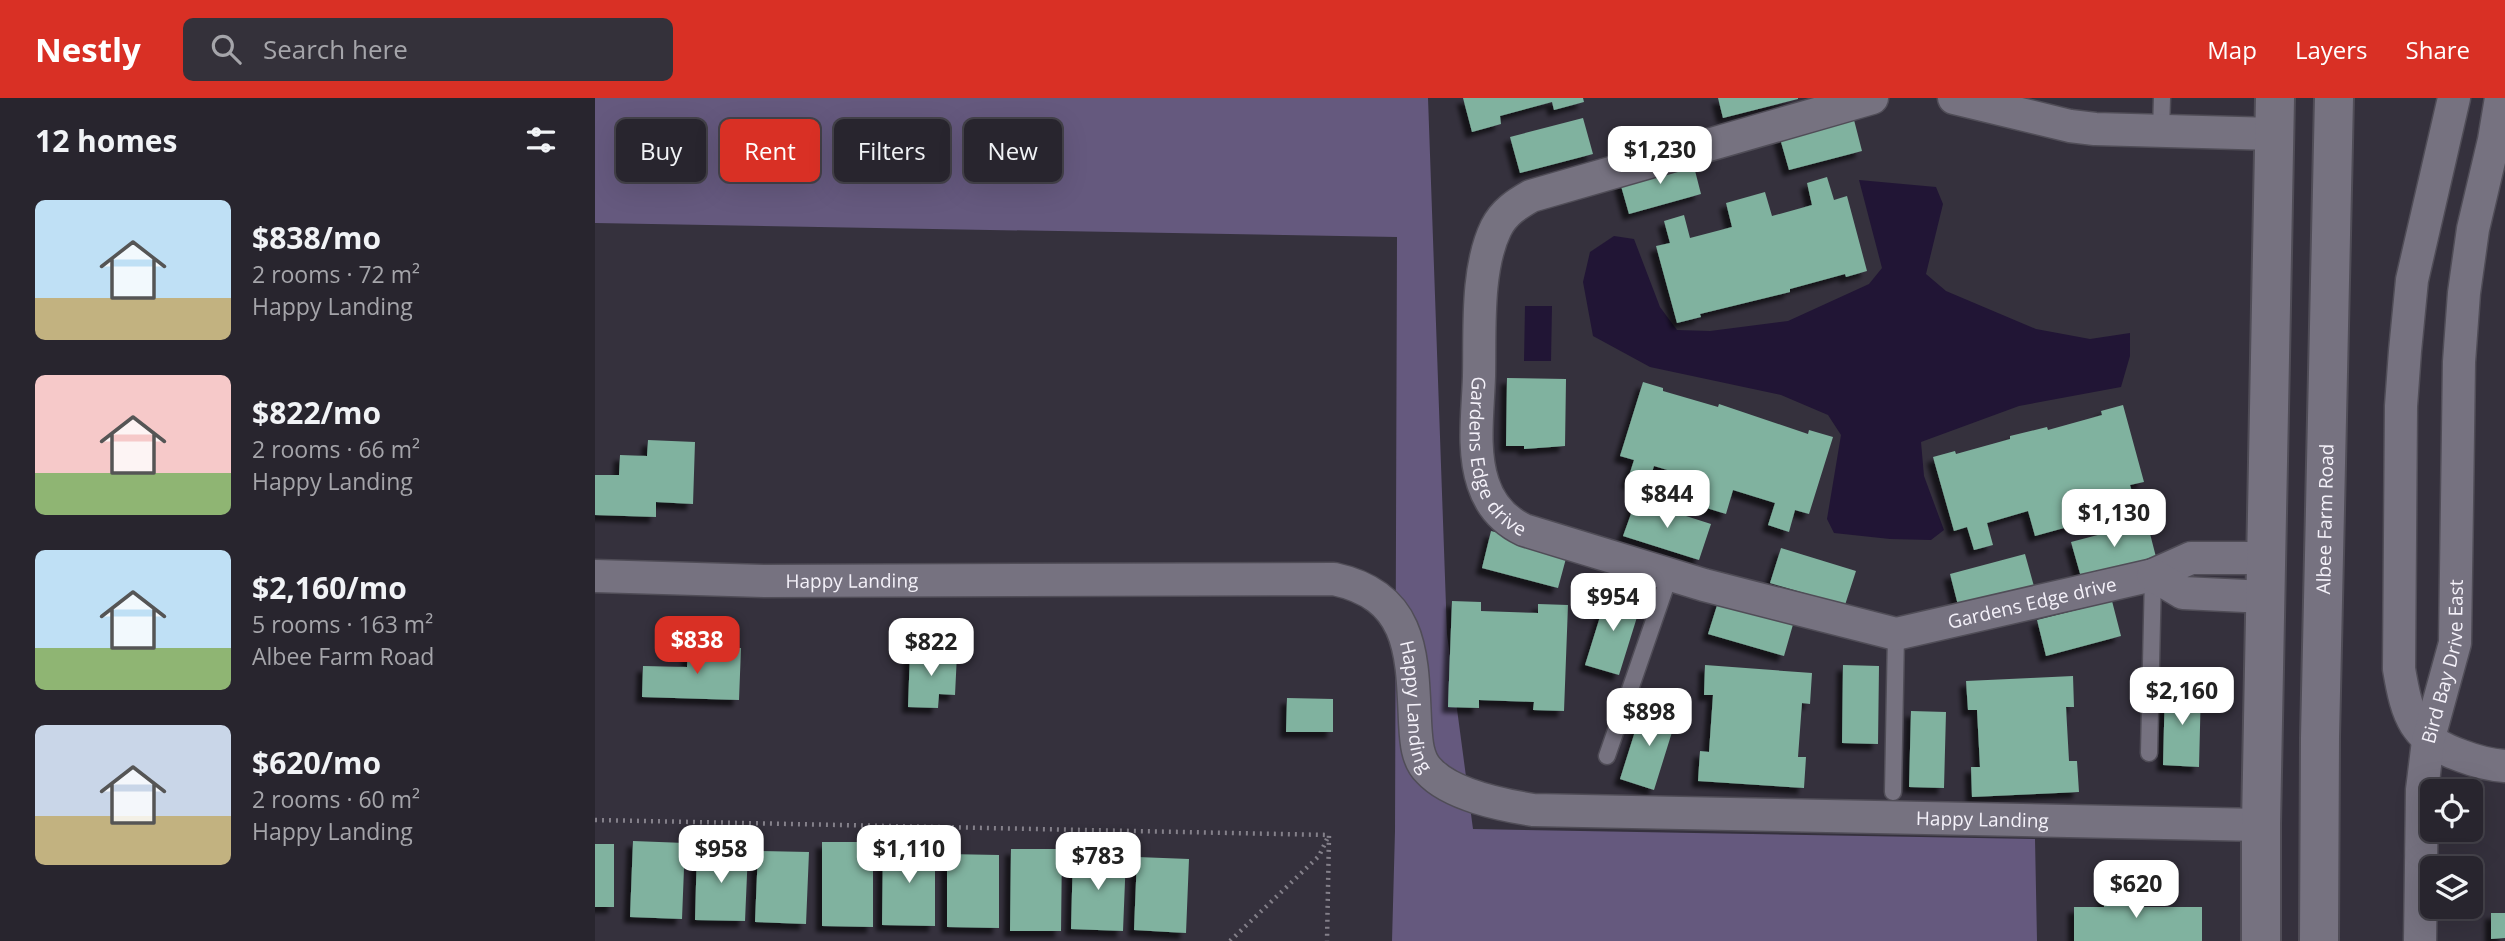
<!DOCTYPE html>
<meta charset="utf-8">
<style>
:root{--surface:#28252e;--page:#34313a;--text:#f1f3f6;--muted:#a5a5aa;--line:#44424a;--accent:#d93025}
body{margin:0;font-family:"Open Sans",sans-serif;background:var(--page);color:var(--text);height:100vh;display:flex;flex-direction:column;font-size:26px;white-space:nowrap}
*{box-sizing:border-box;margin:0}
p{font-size:23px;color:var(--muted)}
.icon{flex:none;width:38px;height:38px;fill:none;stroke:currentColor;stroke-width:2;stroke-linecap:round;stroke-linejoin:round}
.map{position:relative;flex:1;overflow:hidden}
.drawer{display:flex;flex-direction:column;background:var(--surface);width:595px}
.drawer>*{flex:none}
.hud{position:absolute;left:21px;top:21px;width:665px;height:63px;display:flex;gap:14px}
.buttons{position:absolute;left:1825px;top:681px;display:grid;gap:14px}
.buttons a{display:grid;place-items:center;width:63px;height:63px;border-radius:10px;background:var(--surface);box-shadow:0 7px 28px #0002,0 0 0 2px var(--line);font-size:35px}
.price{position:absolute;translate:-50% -60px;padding:0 16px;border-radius:14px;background:#fff;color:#222;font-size:23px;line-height:46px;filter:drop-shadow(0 2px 4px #0008)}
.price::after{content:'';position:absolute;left:50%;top:42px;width:21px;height:16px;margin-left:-10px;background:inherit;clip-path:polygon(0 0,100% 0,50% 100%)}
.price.current{background:var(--accent);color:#fff}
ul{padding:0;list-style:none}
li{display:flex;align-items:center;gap:21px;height:175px;padding:0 35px}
li span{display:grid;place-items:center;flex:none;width:196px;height:140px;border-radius:10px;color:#555}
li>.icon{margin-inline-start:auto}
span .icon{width:84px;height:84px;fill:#fffc;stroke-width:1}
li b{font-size:30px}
h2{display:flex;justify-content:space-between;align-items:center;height:84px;padding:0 35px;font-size:30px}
.tag{padding:0 24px;border-radius:10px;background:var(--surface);box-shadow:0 7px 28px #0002,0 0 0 2px var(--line);font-size:24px;line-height:63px}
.tag.current{background:var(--accent);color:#fff}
header{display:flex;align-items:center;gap:42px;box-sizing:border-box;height:98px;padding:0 35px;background:var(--accent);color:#fff}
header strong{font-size:33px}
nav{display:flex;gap:38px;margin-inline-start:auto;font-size:24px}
.search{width:490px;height:63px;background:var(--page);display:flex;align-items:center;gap:18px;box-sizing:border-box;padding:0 24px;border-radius:10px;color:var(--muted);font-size:26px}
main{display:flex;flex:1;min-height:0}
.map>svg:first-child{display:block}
</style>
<header>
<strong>Nestly</strong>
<div class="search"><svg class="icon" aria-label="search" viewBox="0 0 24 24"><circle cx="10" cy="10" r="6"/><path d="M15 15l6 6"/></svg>Search here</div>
<nav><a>Map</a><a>Layers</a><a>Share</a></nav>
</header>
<main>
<section class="drawer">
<h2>12 homes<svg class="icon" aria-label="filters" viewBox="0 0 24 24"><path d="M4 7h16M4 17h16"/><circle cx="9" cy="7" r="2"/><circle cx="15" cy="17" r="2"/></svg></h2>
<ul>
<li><span style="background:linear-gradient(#bfe0f5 70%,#c2b280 0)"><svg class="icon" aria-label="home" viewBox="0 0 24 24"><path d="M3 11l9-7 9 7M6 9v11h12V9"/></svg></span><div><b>$838/mo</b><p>2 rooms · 72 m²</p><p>Happy Landing</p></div></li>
<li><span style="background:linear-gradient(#f6c9c9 70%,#8fb573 0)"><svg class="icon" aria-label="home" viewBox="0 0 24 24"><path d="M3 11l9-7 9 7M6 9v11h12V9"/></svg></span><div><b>$822/mo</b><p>2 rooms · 66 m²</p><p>Happy Landing</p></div></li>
<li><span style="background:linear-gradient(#bfe0f5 70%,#8fb573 0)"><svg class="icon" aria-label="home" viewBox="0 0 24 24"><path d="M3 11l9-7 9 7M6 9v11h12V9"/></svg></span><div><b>$2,160/mo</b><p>5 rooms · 163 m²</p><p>Albee Farm Road</p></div></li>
<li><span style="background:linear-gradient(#c9d6e8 65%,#c2b280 0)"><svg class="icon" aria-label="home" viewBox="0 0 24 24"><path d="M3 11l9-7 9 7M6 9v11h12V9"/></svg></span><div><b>$620/mo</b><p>2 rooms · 60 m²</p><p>Happy Landing</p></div></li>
</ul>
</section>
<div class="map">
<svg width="1910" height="843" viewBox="0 0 1910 843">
<defs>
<filter id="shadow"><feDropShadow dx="-6" dy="6" stdDeviation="2" flood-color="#0009"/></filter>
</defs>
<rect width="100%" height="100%" fill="#35313d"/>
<path fill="#65597e" d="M0 0H833L852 536 878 731 1440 741 1442 843H797L800 733 802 139 0 125Z"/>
<path fill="#211535" d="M1264 82 1341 89 1348 106 1331 176 1351 193 1441 231 1495 241 1535 235V258L1526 289 1424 308 1326 344 1329 378 1349 432 1336 442 1295 441 1239 435 1232 421 1246 337 1233 317 1186 297 1055 269 998 238 988 184 995 154 1019 138 1039 141 1065 209 1082 232 1115 233 1193 223 1274 186 1287 170Z
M930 208H957L956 263H929Z"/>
<path fill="#80b29f" filter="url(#shadow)" d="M868 0H988L989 4 959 12 957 4 905 18 906 26 877 34Z
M1123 0H1203V1L1128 20Z
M1258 18 1267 53 1194 72 1184 37Z
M988 20 998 56 925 75 915 39Z
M1097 61 1106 96 1034 116 1024 81Z
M1232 79 1239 102 1252 98 1272 173 1251 179 1250 176 1195 191V194L1105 216 1106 219 1082 225 1061 148 1075 145 1069 123 1089 117 1095 140 1137 129 1131 105 1170 94 1177 118 1217 107 1212 85Z
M912 280 971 281 970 348 929 351V348H911Z
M1048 284 1068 290V293L1123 309 1124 306 1213 336 1214 332 1238 339 1214 416 1200 412 1194 434 1173 427 1180 405 1138 392 1131 416 1092 404 1099 380 1059 368 1052 390 1032 384 1039 362 1025 358Z
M1528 307 1549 384 1535 387 1542 410 1520 416 1514 393 1474 404 1480 427 1440 438 1433 413 1392 425 1398 447 1379 452 1372 429 1359 433 1338 359 1360 353 1361 356 1415 341V338L1452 329 1453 332 1507 317 1506 313Z
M53 342 100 344 98 406 61 404V419L0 417V377H24L25 357 52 358Z
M1041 402 1116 426 1104 462 1028 438Z
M1552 424 1561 459 1486 479 1476 444Z
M896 433 973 453 963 490 887 470Z
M1186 450 1261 473 1250 507 1175 485Z
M1430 456 1440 492 1364 511 1355 476Z
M1013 493 1047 503 1024 577 990 567Z
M1124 501 1199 523 1189 558 1113 536Z
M857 503 886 504V513L943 515V506L973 507 969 613 938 612 939 604 884 602V610L853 609Z
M1517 503 1526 538 1451 558 1442 522Z
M93 549 146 550 144 602 47 599 48 568 92 569Z
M315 554 362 556 360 597 344 596 343 610 313 609Z
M1110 567 1217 575 1215 606 1207 605 1203 659H1211L1209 690 1103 683 1105 653 1114 654 1118 597H1109Z
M1248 567 1284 568 1283 646 1247 645Z
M1478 578 1479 609H1471L1474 663H1482L1484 694 1377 699 1376 669H1385L1382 612H1373L1371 583Z
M1570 589 1606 590 1604 669 1568 667Z
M692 600 738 601V634H691Z
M1048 608 1082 618 1059 692 1025 681Z
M1316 613 1351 614 1349 690 1314 689Z
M38 743 90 745 87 821 35 819Z
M227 744H278V829L227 828Z
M0 746H19V809H0Z
M288 746H340V828L287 827Z
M102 751 153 753 150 823 100 822Z
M416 751H467L466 833H415Z
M163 753 214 754 211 826 160 824Z
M352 756 404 757V830L352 829Z
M478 756 531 758 528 833 476 831Z
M542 759 594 761 591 835 539 832Z
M1509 790H1546L1545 809H1607V843H1479V809H1509Z
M1896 815H1910V840L1896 841Z"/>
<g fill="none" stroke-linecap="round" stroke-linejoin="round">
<g stroke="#504d57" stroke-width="19">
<path id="service" d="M1566 33 1567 0
M1554 655 1558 477
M1012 658 1075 476
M1298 694 1301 536"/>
</g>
<g stroke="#504d57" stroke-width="35">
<g id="minor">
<path id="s1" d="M1277 0 936 98C922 106 909 114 901 130 881 171 885 232 884 278 883 313 877 352 888 385 895 407 908 422 929 432L1109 487 1301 536 1558 477 1596 460H1672"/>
<path d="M1359 0 1475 28 1500 31 1679 36"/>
<path d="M1859 0 1817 182 1810 253 1806 308 1804 571C1812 618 1819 642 1867 658 1880 663 1896 667 1910 668"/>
<path d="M1558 477 1588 495 1671 499"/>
<path id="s2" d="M0 478 170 483 739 481C818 498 817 556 820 623 821 639 821 661 834 673 856 697 907 707 938 712L1666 727"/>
<path id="s3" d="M1825 843 1827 692 1833 643 1860 545 1864 264 1869 195 1878 131 1899 42 1906 0"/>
</g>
</g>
<g stroke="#504d57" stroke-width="42">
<g id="secondary">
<path d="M1666 843V727L1680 0"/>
<path id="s4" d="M1724 843 1725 640 1739 0"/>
</g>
</g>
<path stroke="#84808a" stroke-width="4.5" stroke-dasharray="2 5" stroke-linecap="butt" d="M0 722 734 737 732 843
M635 843 724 758 732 741"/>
<use href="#service" stroke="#767280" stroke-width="16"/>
<use href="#minor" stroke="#767280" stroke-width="32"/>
<use href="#secondary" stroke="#767280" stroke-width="38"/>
</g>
<g text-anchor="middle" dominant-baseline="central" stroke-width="7" stroke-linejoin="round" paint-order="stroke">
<g font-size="19" fill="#f4f1f9" stroke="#35313d">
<text stroke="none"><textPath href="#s1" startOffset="640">Gardens Edge drive</textPath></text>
<text stroke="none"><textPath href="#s4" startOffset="422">Albee Farm Road</textPath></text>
<text stroke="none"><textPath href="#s2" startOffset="257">Happy Landing</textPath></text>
<text stroke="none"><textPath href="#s1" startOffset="1251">Gardens Edge drive</textPath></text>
<text stroke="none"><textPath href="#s3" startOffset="282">Bird Bay Drive East</textPath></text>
<text stroke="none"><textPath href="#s2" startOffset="906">Happy Landing</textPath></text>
<text stroke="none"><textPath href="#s2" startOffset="1536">Happy Landing</textPath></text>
</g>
</g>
</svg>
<div class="buttons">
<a><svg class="icon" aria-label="locate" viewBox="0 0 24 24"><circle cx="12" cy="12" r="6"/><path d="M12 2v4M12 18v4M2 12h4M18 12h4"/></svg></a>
<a><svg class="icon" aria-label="layers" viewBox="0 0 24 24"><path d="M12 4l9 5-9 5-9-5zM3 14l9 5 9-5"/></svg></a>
</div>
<b class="price" style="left:1065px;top:88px">$1,230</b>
<b class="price" style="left:1072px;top:432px">$844</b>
<b class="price" style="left:1519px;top:451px">$1,130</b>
<b class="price" style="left:1018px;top:535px">$954</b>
<b class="price current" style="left:102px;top:578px">$838</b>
<b class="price" style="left:336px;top:580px">$822</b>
<b class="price" style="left:1587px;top:629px">$2,160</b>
<b class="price" style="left:1054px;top:650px">$898</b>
<b class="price" style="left:126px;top:787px">$958</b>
<b class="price" style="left:314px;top:787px">$1,110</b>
<b class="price" style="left:503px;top:794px">$783</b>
<b class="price" style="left:1541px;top:822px">$620</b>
<div class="hud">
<a class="tag">Buy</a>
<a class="tag current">Rent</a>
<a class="tag">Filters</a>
<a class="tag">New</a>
</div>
</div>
</main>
